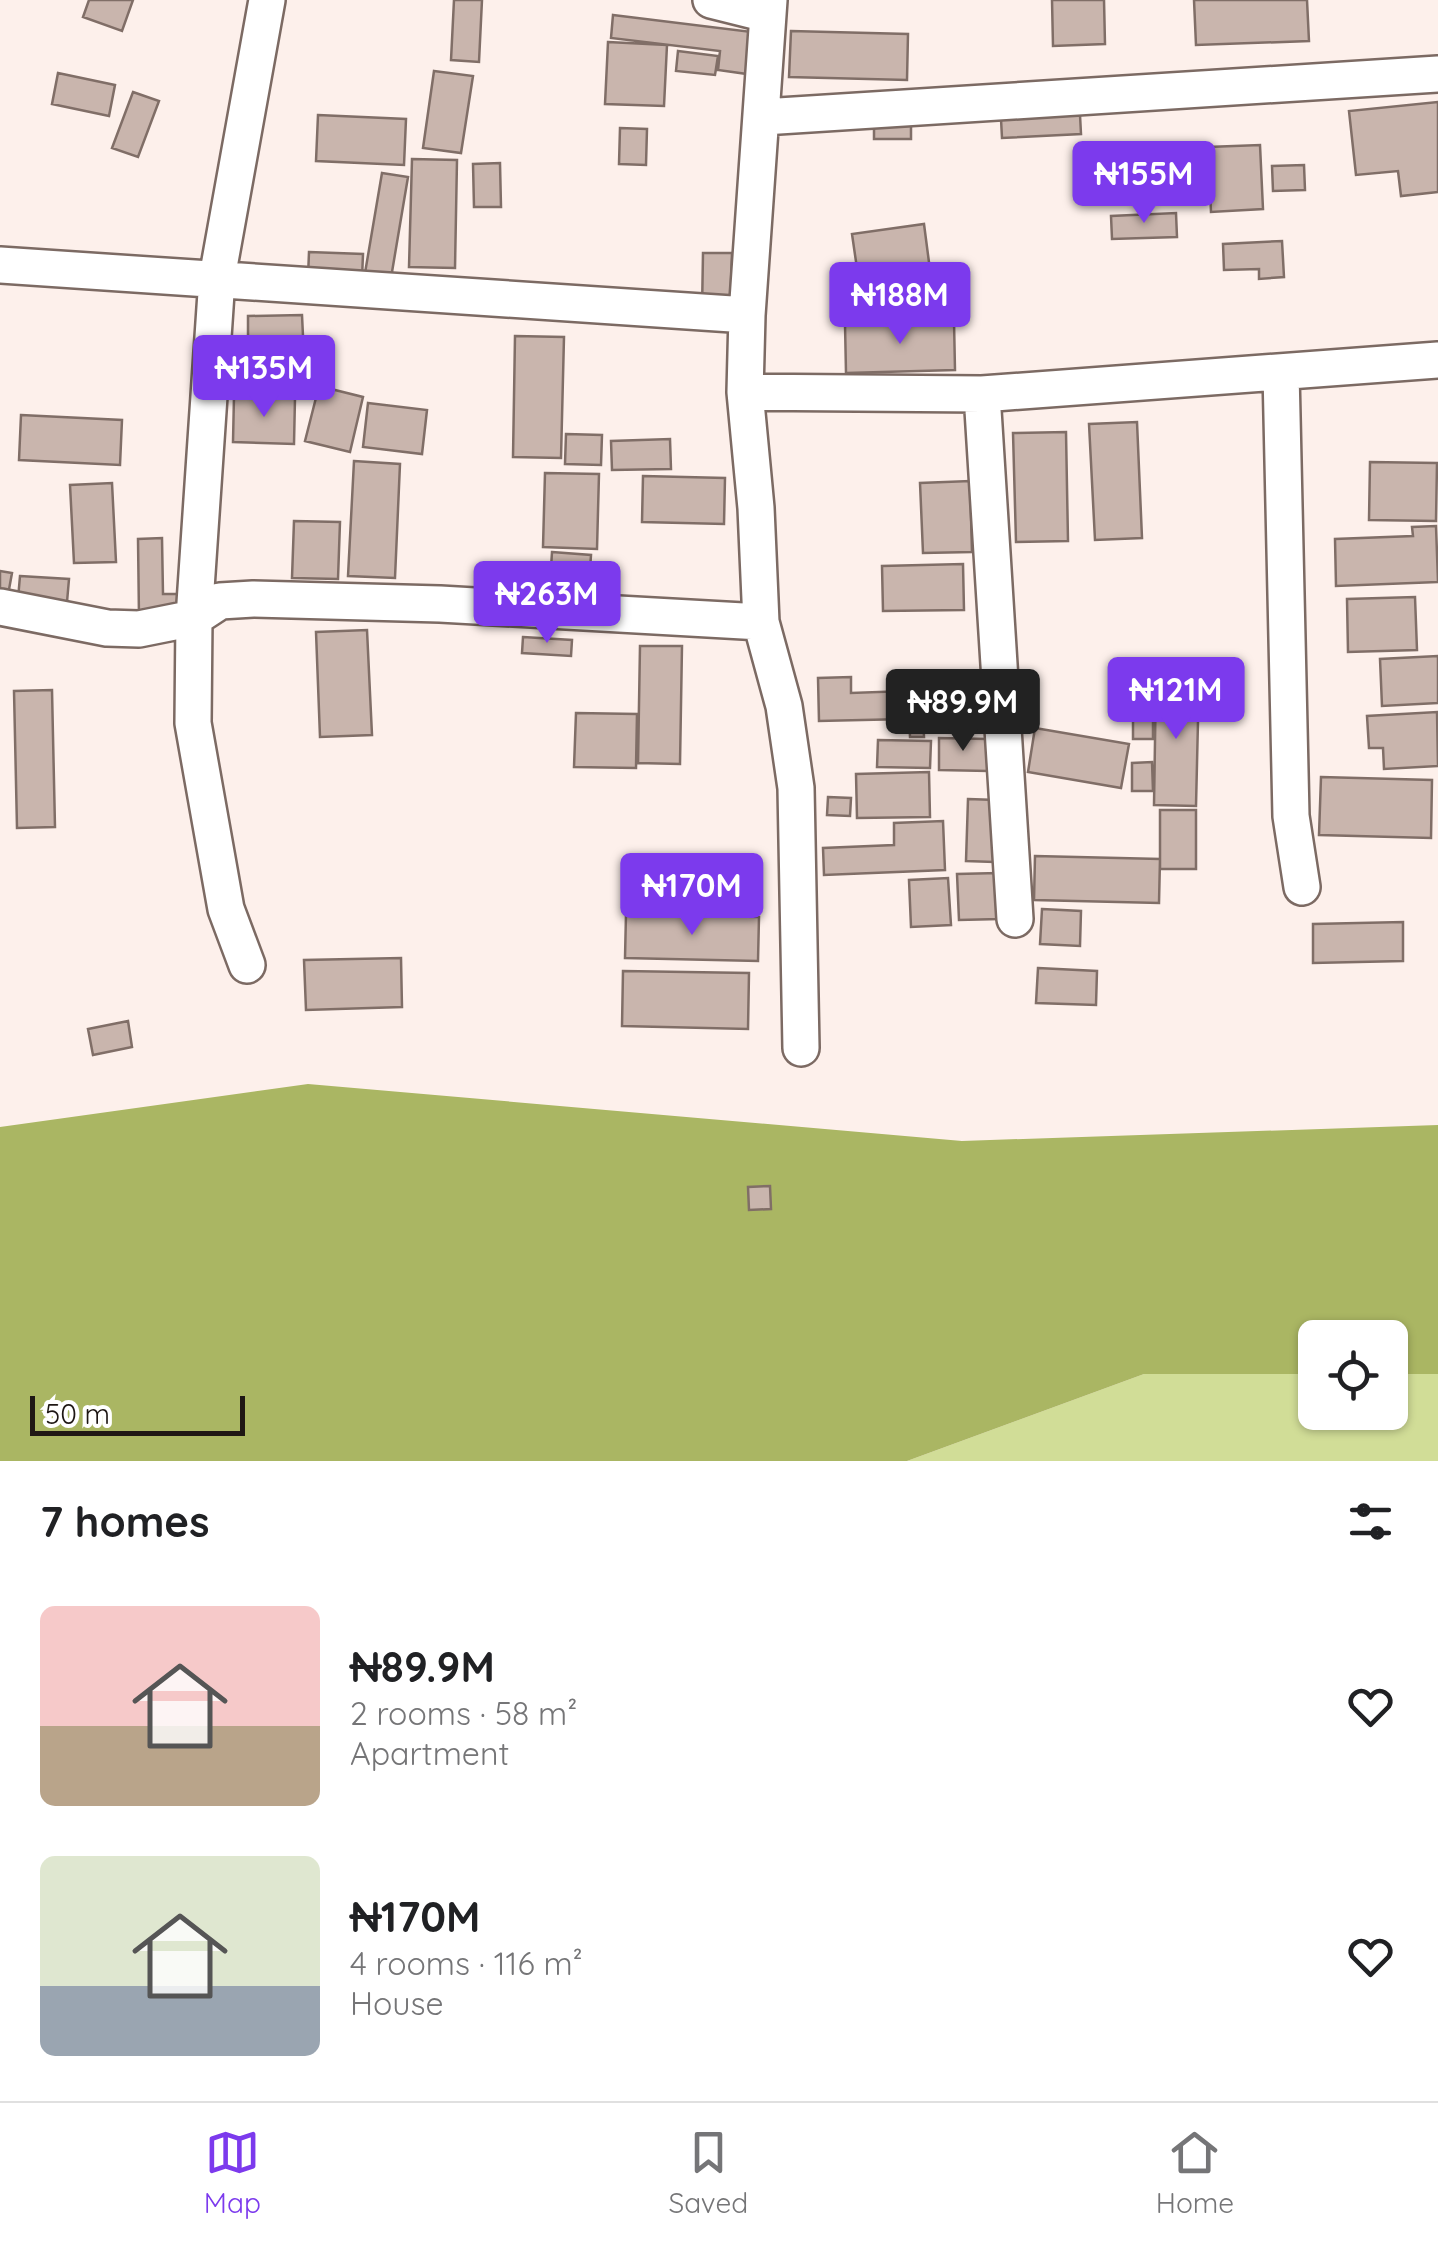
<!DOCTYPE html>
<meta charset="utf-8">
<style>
:root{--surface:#fff;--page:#f2f2f2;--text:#202124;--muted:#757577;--line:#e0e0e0;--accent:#7c3aed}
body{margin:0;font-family:Quicksand,sans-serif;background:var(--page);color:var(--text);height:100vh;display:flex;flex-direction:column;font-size:38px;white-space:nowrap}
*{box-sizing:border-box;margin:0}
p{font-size:32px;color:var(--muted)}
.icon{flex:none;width:55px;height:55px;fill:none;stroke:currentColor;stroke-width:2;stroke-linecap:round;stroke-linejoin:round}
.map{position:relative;height:1461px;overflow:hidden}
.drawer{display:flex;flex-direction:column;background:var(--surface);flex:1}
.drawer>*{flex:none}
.tools{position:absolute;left:1298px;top:1320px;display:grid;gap:20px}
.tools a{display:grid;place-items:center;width:110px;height:110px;border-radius:15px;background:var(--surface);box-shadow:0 2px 8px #0004;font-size:50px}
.scale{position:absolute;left:30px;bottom:25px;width:215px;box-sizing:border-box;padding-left:10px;border:5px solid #1e1714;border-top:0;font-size:28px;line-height:35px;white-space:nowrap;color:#1e1714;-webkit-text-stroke:8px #fff;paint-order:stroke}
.price{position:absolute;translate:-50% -85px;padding:0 22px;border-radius:10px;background:var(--accent);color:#fff;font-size:32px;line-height:65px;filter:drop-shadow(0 2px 5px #0008)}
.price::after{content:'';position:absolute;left:50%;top:60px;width:30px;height:22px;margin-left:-15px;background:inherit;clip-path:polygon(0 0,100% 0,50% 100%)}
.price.current{background:#222;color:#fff}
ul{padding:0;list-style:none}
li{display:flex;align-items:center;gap:30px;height:250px;padding:0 40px}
li span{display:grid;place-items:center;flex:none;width:280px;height:200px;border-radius:15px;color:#555}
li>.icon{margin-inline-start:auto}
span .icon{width:120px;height:120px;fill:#fffc;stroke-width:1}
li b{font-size:42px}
h2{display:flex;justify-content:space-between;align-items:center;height:120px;padding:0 40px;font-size:42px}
.menu{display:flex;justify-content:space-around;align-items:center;height:140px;border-top:2px solid var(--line);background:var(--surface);font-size:28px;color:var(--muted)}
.menu a{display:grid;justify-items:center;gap:5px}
.menu .current{color:var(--accent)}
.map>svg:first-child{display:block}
</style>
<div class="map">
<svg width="1438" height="1461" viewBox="0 0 1438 1461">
<rect width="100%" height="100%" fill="#fdf0eb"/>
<path fill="#d1dd97" d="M1144 1374H1315V1412H1390V1374H1438V1461H907Z"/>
<path fill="#aab663" d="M308 1084 962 1141 1438 1125V1374H1390V1338H1315V1374H1144L907 1461H0V1127Z"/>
<path fill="#c9b5ad" stroke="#806e67" stroke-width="2.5" d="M89 0H133L122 31 83 17Z
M454 0H482L479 62 451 60Z
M1052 0H1104L1105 44 1053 46Z
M1194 0H1307L1309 41 1196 45Z
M613 15 752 32 747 74 718 70 720 51 611 38Z
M791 31 908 34 907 80 789 77Z
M608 42 667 45 664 106 605 104Z
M678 51 718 56 715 75 676 71Z
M434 71 473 76 461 153 423 148Z
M58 73 115 85 109 116 52 104Z
M133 92 159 101 138 157 112 148Z
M1438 102V192L1401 196 1398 171 1356 175 1349 111Z
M318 115 406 119 404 165 316 161Z
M1080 115 1081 134 1002 138 1001 119Z
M911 123V139H874V124Z
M620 128 647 129 646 165 619 164Z
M1260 145 1263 209 1211 212 1208 147Z
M412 159 457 160 455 268 409 267Z
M500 163 501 207H474L473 164Z
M1304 165 1305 190 1273 191 1272 166Z
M382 173 408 177 391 278 365 273Z
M1176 213 1177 237 1112 239 1111 216Z
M924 224 933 293 862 303 852 234Z
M1282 241 1284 277 1259 279V269L1224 270 1223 244Z
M309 252 363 254 362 279 308 277Z
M703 253H732L730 312 702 311Z
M302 315 303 336 248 338V316Z
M954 321 955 370 846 373 845 324Z
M515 336 564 337 561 458 513 457Z
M319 386 363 397 350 452 305 441Z
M234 396 295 398 294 444 233 442Z
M368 403 427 410 422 454 363 447Z
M21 415 122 420 120 465 19 460Z
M1137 422 1142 538 1095 540 1089 424Z
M1066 432 1068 541 1016 542 1013 433Z
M566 434 602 435 601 465 565 464Z
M670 439 671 469 612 470 611 441Z
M354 461 400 464 395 578 348 576Z
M1370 462 1437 463 1436 521 1369 520Z
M545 473 599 474 597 549 543 547Z
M643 476 725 478 724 524 642 522Z
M970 481 972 552 923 553 920 483Z
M112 483 116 562 74 563 70 485Z
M294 521 340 522 338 579 292 578Z
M1436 526 1438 582 1336 586 1335 539 1413 536 1412 527Z
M162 538 163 594H183V617L139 618 138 539Z
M552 552 591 555 589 586 550 584Z
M963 564 964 610 883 611 882 566Z
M0 571 12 573 8 595 0 593Z
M20 576 69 579 67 602 18 599Z
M1415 597 1417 650 1348 652 1347 599Z
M367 630 372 735 320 737 316 632Z
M523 637 572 640 571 656 522 653Z
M640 646H682L680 764 638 763Z
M1438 656V703L1382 706 1380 659Z
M851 677V693L906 691V719L819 721 818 678Z
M1156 678 1199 679 1196 806 1154 805Z
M1133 686H1153V739H1133Z
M52 690 55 827 17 828 14 691Z
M908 692H922L924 737H910Z
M1437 712 1438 766 1384 769 1383 748H1369L1367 716Z
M576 713 637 714 636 768 574 767Z
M1035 728 1129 744 1121 788 1028 772Z
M939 738 988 739V771L939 770Z
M878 740 931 741 930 768 877 767Z
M1152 762 1153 791H1132V763Z
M929 772 930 817 857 818 856 774Z
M1321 777 1432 780 1431 838 1319 835Z
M828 797 851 798 850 816 827 815Z
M968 799 996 800 994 862 966 861Z
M1160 810H1196V869H1160Z
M943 821 945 870 824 875 823 848 894 845V823Z
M1035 856 1160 859 1159 903 1034 900Z
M998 873 999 919 959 920 957 874Z
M948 878 951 925 911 927 909 880Z
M1042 909 1081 911 1080 946 1040 944Z
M626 914 759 917 758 961 625 958Z
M1403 922V961L1313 963V924Z
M401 958 402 1007 306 1010 304 960Z
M1038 968 1097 971 1096 1005 1036 1003Z
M623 971 749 973 748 1029 622 1026Z
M128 1021 132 1047 93 1055 88 1029Z
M770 1186 771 1209 749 1210 748 1187Z"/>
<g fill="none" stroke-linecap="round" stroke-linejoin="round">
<g stroke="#7c6a63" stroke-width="40">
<path id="minor" d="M711 0 767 14
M769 0 747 315 745 392 756 508 761 622 784 706 796 788 801 1048
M763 117 1438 74
M0 265 747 315
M1281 372 1291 816 1302 887
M745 392 982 394 1438 360
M982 394 1015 919
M0 607 107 628 139 629 194 618 220 601 253 599 440 604 761 622
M247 965 226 909 193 723 194 618 217 278 267 0"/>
</g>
<use href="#minor" stroke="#fff" stroke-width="35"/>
</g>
</svg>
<div class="tools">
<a><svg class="icon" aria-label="locate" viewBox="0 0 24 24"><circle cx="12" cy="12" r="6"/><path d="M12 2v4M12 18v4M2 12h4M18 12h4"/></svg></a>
</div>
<div class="scale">50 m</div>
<b class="price" style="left:1144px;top:226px">₦155M</b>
<b class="price" style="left:900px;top:347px">₦188M</b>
<b class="price" style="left:264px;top:420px">₦135M</b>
<b class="price" style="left:547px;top:646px">₦263M</b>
<b class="price" style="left:1176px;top:742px">₦121M</b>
<b class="price current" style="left:963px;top:754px">₦89.9M</b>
<b class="price" style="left:692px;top:938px">₦170M</b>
</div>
<section class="drawer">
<h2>7 homes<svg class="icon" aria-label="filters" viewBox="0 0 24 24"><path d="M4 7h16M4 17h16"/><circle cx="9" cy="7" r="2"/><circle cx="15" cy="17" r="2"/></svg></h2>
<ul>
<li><span style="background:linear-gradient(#f6c9c9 60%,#b9a48a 0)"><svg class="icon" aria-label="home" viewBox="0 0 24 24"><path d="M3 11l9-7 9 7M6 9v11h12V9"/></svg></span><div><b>₦89.9M</b><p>2 rooms · 58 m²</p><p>Apartment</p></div><svg class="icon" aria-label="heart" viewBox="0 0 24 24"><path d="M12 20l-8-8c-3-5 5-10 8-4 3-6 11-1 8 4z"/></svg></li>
<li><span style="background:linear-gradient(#dfe7d0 65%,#9aa5b1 0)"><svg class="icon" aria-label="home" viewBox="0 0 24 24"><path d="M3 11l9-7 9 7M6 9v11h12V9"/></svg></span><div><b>₦170M</b><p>4 rooms · 116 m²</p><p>House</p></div><svg class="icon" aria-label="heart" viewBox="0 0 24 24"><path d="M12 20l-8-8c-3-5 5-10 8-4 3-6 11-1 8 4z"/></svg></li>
</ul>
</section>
<nav class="menu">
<a class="current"><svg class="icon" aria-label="map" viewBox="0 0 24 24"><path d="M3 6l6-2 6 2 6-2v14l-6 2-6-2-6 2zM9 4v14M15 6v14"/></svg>Map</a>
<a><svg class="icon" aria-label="saved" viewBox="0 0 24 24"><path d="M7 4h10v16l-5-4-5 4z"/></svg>Saved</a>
<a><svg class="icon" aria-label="home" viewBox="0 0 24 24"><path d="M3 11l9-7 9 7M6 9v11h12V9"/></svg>Home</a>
</nav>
